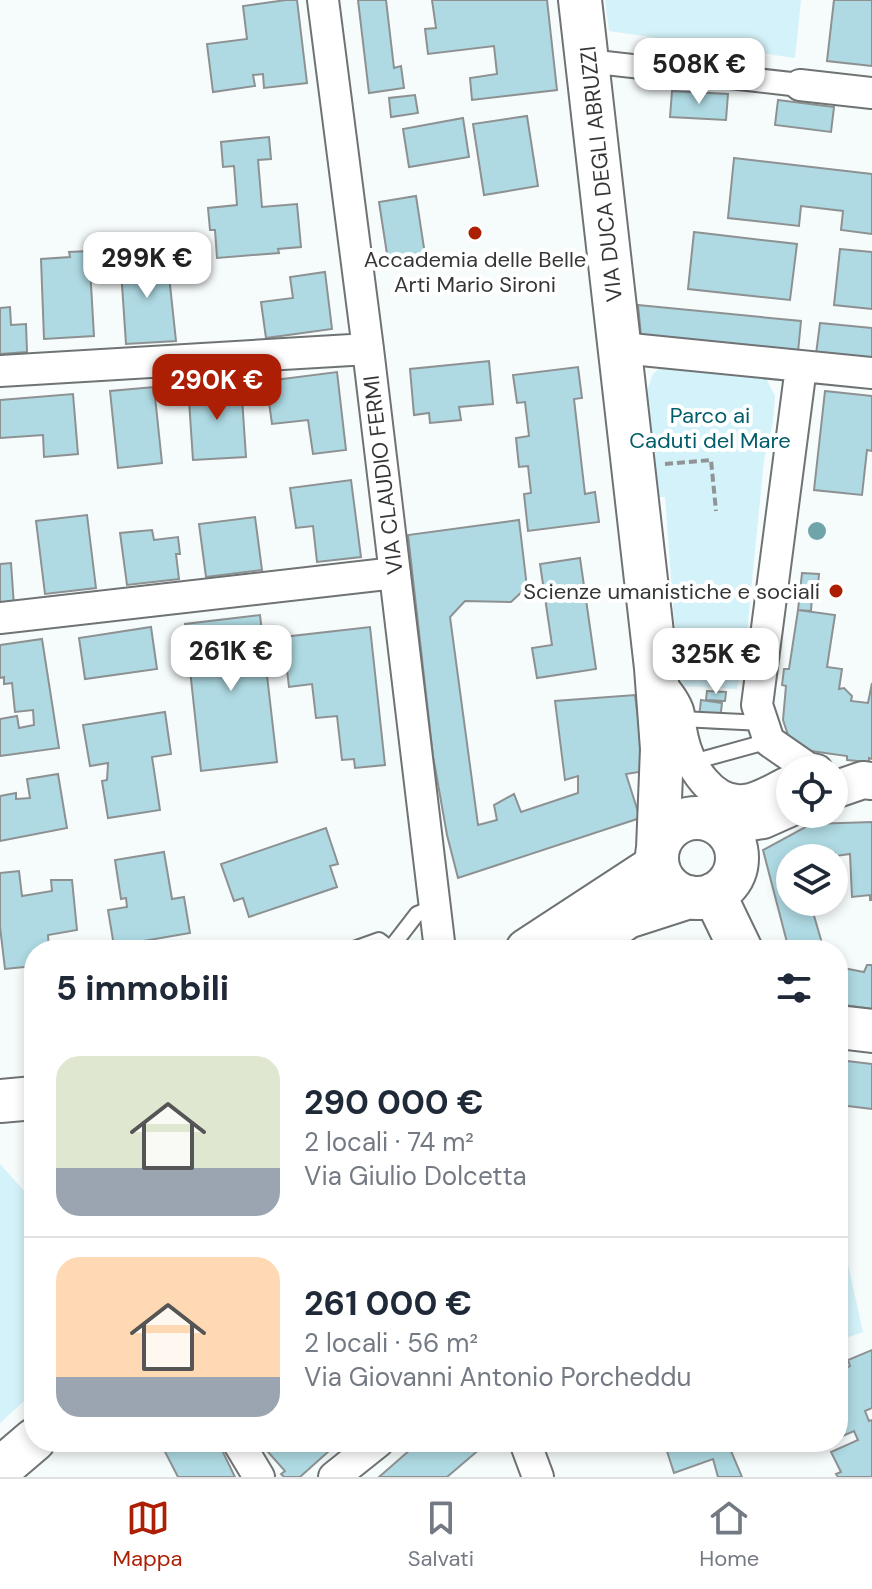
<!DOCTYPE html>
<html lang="it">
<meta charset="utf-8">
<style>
:root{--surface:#fff;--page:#f6f6f7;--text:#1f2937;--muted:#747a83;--line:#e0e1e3;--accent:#ad1f04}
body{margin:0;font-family:"DM Sans",sans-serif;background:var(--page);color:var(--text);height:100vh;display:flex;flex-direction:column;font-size:30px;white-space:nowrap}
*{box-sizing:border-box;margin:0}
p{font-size:26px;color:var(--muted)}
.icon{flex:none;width:44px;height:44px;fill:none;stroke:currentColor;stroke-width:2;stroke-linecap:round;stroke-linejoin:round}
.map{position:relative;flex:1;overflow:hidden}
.sheet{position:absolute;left:24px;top:940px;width:824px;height:512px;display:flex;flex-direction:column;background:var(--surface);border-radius:32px;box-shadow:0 4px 12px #0003}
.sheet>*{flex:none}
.fabs{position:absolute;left:776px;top:756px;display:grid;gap:16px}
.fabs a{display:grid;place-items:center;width:72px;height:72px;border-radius:50%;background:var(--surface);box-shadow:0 4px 12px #0003;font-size:40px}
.price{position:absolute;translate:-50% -68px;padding:0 18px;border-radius:16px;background:#fff;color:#222;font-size:26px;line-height:52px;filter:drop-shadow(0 2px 4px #0008)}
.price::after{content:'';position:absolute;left:50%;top:48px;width:24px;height:18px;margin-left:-12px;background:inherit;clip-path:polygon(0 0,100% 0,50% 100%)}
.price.selected{background:var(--accent);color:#fff}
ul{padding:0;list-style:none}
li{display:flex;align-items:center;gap:24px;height:200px;padding:0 32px}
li+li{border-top:2px solid var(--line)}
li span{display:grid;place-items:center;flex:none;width:224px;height:160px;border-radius:24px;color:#555}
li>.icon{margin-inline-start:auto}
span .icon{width:96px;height:96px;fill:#fffc;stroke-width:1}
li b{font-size:34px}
h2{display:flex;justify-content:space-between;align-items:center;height:96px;padding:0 32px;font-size:34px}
.menu{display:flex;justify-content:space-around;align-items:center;height:112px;border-top:2px solid var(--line);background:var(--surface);font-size:22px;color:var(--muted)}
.menu a{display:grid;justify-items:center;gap:4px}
.menu .selected{color:var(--accent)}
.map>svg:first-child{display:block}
</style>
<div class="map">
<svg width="872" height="1477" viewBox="0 0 872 1477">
<rect width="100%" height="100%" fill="#f6fbfc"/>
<path fill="#d4f2f9" d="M605 0H801L795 58 609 31Z
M661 367 747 372 767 380 775 396 773 422 764 460 747 632 737 689 684 686 674 618 665 497H658L647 405 648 388 653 374Z
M0 1164 34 1202V1392L0 1423Z
M838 1220 863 1332 838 1341Z"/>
<path fill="#afdae3" stroke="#8d9192" stroke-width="2" d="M286 0H297L307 83 264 88 263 74 253 75 255 86 213 92 207 44 247 39 243 6Z
M358 0H386L394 68 401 66 404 88 369 93Z
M432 0H547L557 90 472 100 470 78 497 74 494 46 428 54 425 29 436 28Z
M834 0H872V66L827 61Z
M672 91 728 94 726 120 670 117Z
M415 95 418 113 391 117 389 98Z
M778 100 834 107 831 132 775 125Z
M527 116 538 186 484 195 473 124Z
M463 118 469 157 409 167 403 129Z
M269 137 271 159 258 160 262 207 297 204 301 247 278 249 279 253 217 258 215 230H210L208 208 237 205 234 166 223 167 221 142Z
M734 158 872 174V234L841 230 843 211 801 206 799 226 728 218Z
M416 196 426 261 389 267 379 202Z
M694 232 797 244 790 300 688 289Z
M840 249 872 252V309L834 305Z
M89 251 94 336 44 339 41 259 70 257 69 252Z
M142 254V259L167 257 176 341 126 344 120 255Z
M325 272 332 329 266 338 261 302 293 298 290 277Z
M638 305 801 321 798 352 641 336Z
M10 307 11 325 26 324 27 352 0 354V308Z
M820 323 872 328V360L816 354Z
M489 361 493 404 459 407 461 420 430 423 429 413 414 415 410 369Z
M578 367 582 398 574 399 585 494 595 492 599 522 528 531 524 494 531 493 528 466 519 467 516 438 529 436 525 402 517 403 513 375Z
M337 372 346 450 313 454 308 420 272 424 266 381Z
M241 383 246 457 193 460 188 386Z
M154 387 162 463 118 468 110 391Z
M825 391 872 396V451L867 450 862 495 814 490Z
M73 394 78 454 44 457 43 435 0 438V400Z
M351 480 361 557 317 562 313 526 296 528 290 488Z
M87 515 96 588 45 594 36 521Z
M255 517 262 570 206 577 199 524Z
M519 520 527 587 511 602 465 601 450 617 478 825 497 820 494 805 514 794 521 812 578 793V776L565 780 555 701 635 695 645 771 626 774 640 818 458 878 447 835 433 756 408 535Z
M152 530 154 540 178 537 180 554H176L179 579 127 585 120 533Z
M580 558 596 669 537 678 532 648 552 645 540 564Z
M11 563 14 606 0 608V564Z
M802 573 819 574 817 598 812 597 811 611 798 610Z
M798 610 835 615 827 667 842 669 839 689 844 688 852 696 851 701 868 703 872 683V759L869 758V762L847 760V756L804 750 788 735 783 720 786 686 782 685 784 669H789Z
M260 615 277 762 201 771 185 624Z
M151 627 157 669 85 679 79 638Z
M370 627 385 765 355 768 354 759 342 760 337 716 316 718 312 684 289 687 283 637Z
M42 639 59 748 0 756V719L17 716 19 728 34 725 33 710 15 712 12 683 4 684V677L0 678V645Z
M707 691 726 692 725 701 706 700Z
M701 700 722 703 719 729 698 727Z
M165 712 171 754 152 757 160 810 108 818 102 781 107 780 108 763 90 766 83 725Z
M58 774 67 828 0 841V796L16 793V799L30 798 27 779Z
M872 822V900H870V895L852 897 850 854 836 856 835 853 820 852 808 858H790V902H810L824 950H789L763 850 811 824Z
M326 828 338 864 330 866 337 887 249 917 243 898 234 901 221 864Z
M164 852 172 899 184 897 190 933 114 946 108 910 127 907 126 898 121 899 115 860Z
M19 871 22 896 52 891 51 880H72L77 930 48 935 49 950H34V966L5 969 0 927V873Z
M867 965H872V1009L838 1004V967L864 972Z
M847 1061 872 1064V1109L840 1105 838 1064 847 1065Z
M872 1350V1408L865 1411 869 1421 872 1420V1477H838L836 1474 841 1472 831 1452 858 1440 854 1431 838 1438V1372L850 1366 848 1360Z
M160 1442H218L235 1477H178Z
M266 1442H339L300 1477H284L281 1474 285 1471 268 1452 271 1448Z
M419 1442H488L447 1477H379Z
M664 1442H754L731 1451 742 1477H718L713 1459 674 1473Z"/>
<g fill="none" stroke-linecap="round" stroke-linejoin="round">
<g stroke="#6f7374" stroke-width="18">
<path id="service" d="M681 719 763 723
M693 762 769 741
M390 949 417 914 435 907
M351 950 379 940 392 950"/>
</g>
<g stroke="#6f7374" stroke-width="26">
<path id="pedestrian" d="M588 61 800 85"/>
</g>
<g stroke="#6f7374" stroke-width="34">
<path id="minor" d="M323 0 368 349 440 950
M800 85 872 93
M621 348 872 373
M801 367 757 705 769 741 808 768 817 770
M0 371 368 349
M0 618 395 573
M668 693C684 715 677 716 683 739 689 766 713 804 744 800 759 799 776 787 790 781
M238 1442 259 1477
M525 1442 538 1477
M334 1477 378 1442"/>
</g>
<g stroke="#6f7374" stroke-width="40">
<path id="tertiary" d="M834 790 863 780 872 781
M721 827 763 820 790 808"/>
</g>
<g stroke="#6f7374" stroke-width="46">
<path id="secondary" d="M580 0 656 668 662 749 658 849
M657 858a40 40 0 1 1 80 0a40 40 0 1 1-80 0Z
M714 894 741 950
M588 945 627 917 689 897
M527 950 657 865
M838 1027 872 1031
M0 1101 34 1098
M0 1469 34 1440"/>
</g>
<path stroke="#909494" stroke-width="4" stroke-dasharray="8 4" stroke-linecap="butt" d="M665 464 711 460 716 511"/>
<use href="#service" stroke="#fff" stroke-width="14"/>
<use href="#pedestrian" stroke="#fff" stroke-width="22"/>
<use href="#minor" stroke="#fff" stroke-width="30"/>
<use href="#tertiary" stroke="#fff" stroke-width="36"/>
<use href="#secondary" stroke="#fff" stroke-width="42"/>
</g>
<circle fill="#6fa4ab" cx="817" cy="531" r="9"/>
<g fill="#ad1f04" stroke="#fff" stroke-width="3">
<circle cx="475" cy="233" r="8"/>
<circle cx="836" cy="591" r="8"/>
</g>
<g text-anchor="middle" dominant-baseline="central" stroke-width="8" stroke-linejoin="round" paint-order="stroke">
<g font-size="22" fill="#353737" stroke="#fff">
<text transform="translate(601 174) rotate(-96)">VIA DUCA DEGLI ABRUZZI</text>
<text transform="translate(383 475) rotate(-97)">VIA CLAUDIO FERMI</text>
</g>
<g font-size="22" fill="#353737" stroke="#fff">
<text x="475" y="259">Accademia delle Belle<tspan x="475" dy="25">Arti Mario Sironi</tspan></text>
<text x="820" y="591" text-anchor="end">Scienze umanistiche e sociali</text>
</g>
<g font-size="22" fill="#005c69" stroke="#fff">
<text x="710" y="415">Parco ai<tspan x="710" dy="25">Caduti del Mare</tspan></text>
</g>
</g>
</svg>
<div class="fabs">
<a><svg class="icon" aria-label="locate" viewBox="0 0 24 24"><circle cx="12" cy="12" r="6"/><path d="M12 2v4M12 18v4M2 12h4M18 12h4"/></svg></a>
<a><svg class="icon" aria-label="layers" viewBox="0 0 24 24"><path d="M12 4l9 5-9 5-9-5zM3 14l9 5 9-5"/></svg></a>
</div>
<b class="price" style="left:699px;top:106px">508K €</b>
<b class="price" style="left:147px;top:300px">299K €</b>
<b class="price selected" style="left:217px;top:422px">290K €</b>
<b class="price" style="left:231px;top:693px">261K €</b>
<b class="price" style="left:716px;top:696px">325K €</b>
<section class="sheet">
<h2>5 immobili<svg class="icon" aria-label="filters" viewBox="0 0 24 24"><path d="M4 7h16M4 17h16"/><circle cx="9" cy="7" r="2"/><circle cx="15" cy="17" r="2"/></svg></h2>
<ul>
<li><span style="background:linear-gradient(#dfe7d0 70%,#9aa5b1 0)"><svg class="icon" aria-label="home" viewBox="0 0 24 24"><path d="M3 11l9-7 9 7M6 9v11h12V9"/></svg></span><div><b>290 000 €</b><p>2 locali · 74 m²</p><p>Via Giulio Dolcetta</p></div></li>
<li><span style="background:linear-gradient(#ffd9b3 75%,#9aa5b1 0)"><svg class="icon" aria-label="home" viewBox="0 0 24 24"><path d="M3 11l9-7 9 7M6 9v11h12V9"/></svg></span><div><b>261 000 €</b><p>2 locali · 56 m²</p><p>Via Giovanni Antonio Porcheddu</p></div></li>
</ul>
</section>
</div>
<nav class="menu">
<a class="selected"><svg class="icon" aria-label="map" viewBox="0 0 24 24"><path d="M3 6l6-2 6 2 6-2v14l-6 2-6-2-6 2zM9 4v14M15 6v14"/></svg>Mappa</a>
<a><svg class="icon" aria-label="saved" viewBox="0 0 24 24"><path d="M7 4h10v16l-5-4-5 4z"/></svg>Salvati</a>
<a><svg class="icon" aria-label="home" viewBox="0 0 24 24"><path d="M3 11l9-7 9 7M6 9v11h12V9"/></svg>Home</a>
</nav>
